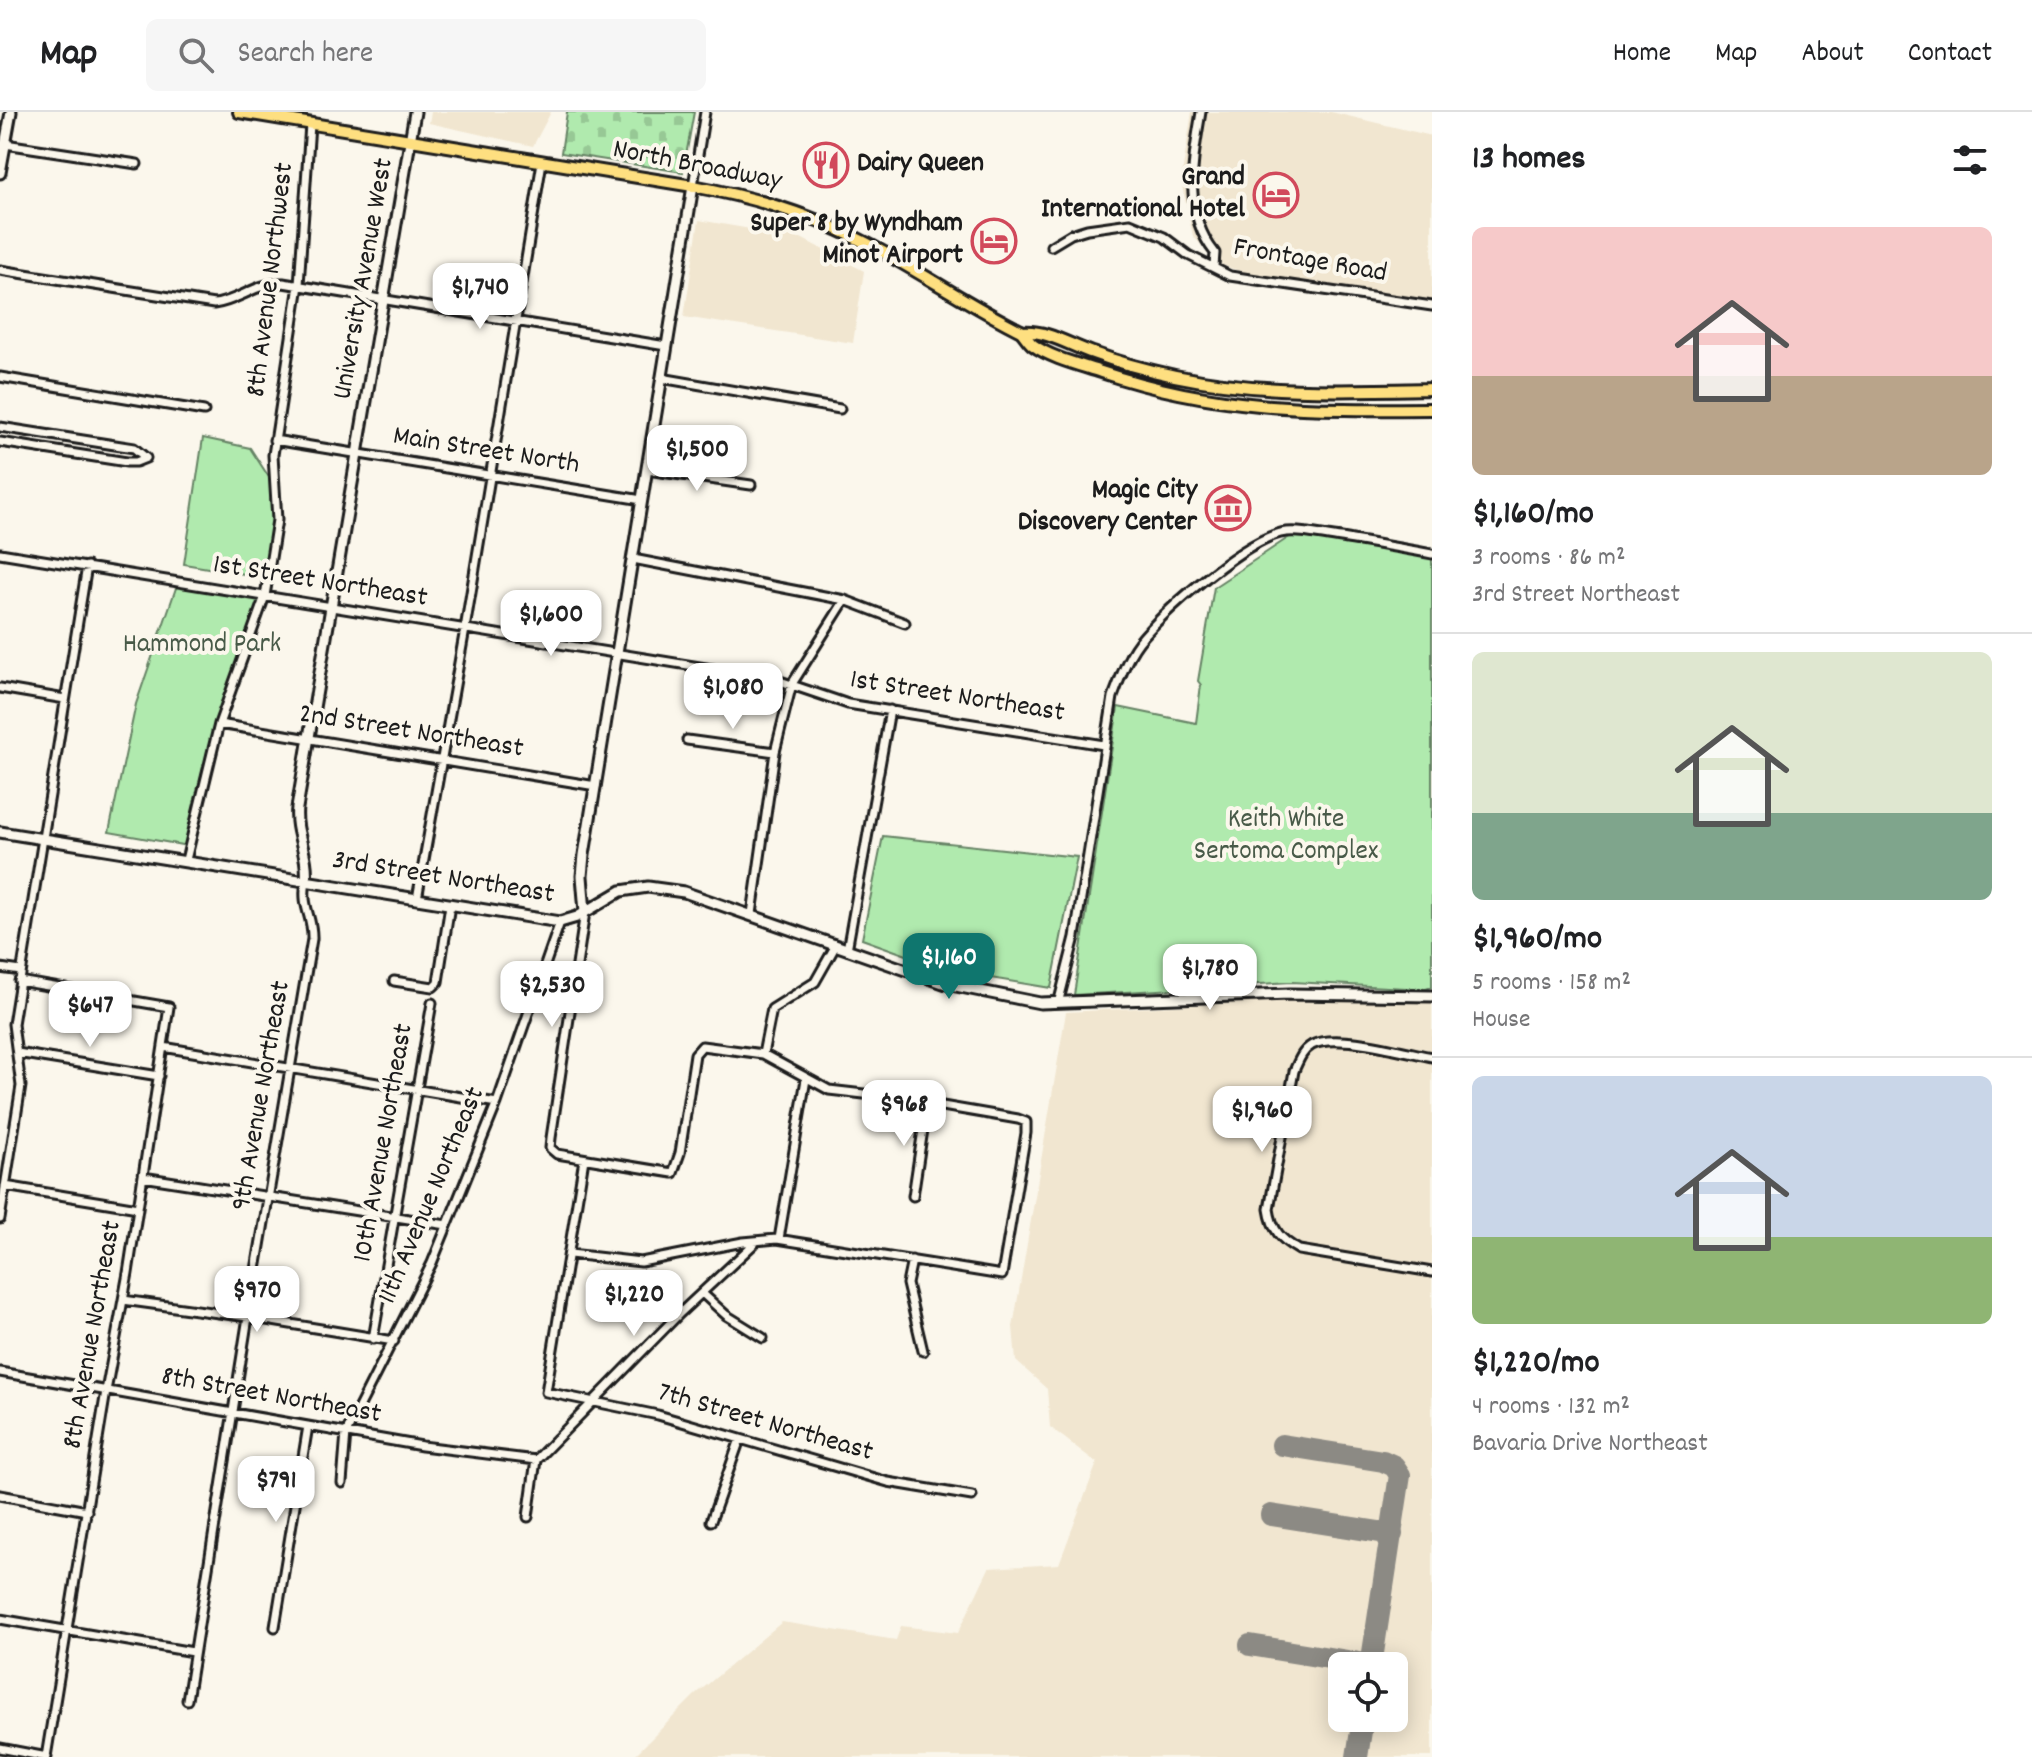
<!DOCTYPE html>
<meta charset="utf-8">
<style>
:root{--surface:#fff;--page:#f6f6f6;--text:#202124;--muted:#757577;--line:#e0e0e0;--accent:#0f766e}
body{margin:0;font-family:Dekko,sans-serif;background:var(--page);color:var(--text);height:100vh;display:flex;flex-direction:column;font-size:30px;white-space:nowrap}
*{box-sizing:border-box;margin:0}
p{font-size:26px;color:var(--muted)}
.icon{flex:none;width:44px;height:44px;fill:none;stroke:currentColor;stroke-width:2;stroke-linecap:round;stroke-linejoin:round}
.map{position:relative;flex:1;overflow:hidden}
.details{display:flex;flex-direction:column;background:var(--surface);width:600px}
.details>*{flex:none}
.tools{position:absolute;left:1328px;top:1540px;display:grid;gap:16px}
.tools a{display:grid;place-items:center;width:80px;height:80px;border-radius:12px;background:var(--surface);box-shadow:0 4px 20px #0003;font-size:40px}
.price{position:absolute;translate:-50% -68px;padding:0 18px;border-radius:16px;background:#fff;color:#222;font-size:26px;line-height:52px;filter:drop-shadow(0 2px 4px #0008)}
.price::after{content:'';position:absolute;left:50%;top:48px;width:24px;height:18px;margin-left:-12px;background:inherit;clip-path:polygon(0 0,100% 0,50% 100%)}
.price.selected{background:var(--accent);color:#fff}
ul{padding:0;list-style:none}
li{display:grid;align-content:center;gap:16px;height:424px;padding:0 40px}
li+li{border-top:2px solid var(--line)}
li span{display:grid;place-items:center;height:248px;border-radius:12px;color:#555}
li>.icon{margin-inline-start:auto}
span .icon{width:144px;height:144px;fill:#fffc;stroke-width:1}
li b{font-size:34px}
h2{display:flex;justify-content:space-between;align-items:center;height:96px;padding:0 40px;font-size:34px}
header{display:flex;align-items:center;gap:48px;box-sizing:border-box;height:112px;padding:0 40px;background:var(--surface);border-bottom:2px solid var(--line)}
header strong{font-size:38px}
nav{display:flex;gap:44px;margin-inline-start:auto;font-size:28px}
.search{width:560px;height:72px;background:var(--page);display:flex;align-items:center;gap:20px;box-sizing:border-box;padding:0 28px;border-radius:12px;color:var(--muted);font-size:30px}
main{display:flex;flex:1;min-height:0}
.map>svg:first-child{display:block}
</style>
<header>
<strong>Map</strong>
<div class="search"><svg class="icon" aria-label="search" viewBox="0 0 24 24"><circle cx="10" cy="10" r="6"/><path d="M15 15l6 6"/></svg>Search here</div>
<nav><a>Home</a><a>Map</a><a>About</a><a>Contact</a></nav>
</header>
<main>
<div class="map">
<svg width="1432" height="1645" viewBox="0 0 1432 1645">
<defs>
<pattern id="cemetery-stones" width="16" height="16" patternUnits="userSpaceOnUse" patternTransform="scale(2)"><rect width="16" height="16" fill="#b0eaae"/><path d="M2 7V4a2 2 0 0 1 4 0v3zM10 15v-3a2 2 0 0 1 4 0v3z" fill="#97c895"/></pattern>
</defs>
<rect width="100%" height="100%" fill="#fbf7ec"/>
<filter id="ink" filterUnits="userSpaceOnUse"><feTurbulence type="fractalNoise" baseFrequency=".0125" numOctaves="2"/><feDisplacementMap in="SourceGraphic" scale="16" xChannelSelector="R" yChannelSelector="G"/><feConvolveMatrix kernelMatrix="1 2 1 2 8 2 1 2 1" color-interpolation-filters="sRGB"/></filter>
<g filter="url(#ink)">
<path fill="#f1e6d0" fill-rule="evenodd" d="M431 0H551L533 34 429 11Z
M1192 0H1331L1432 24V190L1242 160 1219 152 1193 124 1181 69Z
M699 108 801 126 864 159 853 231 684 205Z
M1432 888V1645H633L695 1583 782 1510 896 1528 901 1514 958 1521 989 1456 1059 1452 1097 1351 1050 1315 1047 1277 1016 1249 1013 1215 1066 900 1269 889ZM1342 1554H1394V1606H1342Z"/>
<path fill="#b0eaae" stroke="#668365" stroke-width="2" d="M203 326 250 336 274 373 273 420 262 465 184 452Z
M1297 420 1432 446V875L1426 877 1292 870 1074 883 1118 595 1196 611 1201 573 1198 569 1214 475Z
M178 470 265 484 219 612 188 734 109 720 136 592Z
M883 724 1077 745 1051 876 954 860 862 827Z"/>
<path fill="url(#cemetery-stones)" stroke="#668365" stroke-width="2" d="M567 0H694L683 60 561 41Z"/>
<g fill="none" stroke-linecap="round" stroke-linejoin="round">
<path stroke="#8c8a84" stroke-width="22" d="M1282 1333 1383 1349 1394 1354 1400 1363 1371 1554
M1271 1403 1392 1422
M1250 1533 1372 1553
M1357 1645 1363 1606"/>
<g stroke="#1c1c1c" stroke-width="13">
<path id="street" d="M1201 0C1193 48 1182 100 1215 141L1214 154
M5 32 137 52
M693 74 705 0
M1051 134 1071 122 1087 117 1130 111 1164 125 1188 143 1230 164 1432 194
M0 158 214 192C239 189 257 170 283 171L666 234
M0 265 204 299
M661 266 840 297
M0 315 134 336 146 346 136 350H127L0 330
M274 328 642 388
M647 358 751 373
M0 441 774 567 848 592 1104 633
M633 447 845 488 905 511
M0 576 65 587
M219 612 596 674
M687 628 775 640
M186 748 219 612 265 484 277 408 273 343 299 173 310 12
M417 787 465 517 542 50
M752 802 775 640 792 572 845 488
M847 838 890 598
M0 856 21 859
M19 869 169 895 128 1161 106 1279 46 1645
M394 869 433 875 438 870 450 793
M1059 888 1075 825 1113 585C1121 564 1128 542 1143 525 1169 495 1248 425 1286 420 1304 418 1323 424 1341 426 1371 431 1402 436 1432 442
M163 935 497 991
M17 941 159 964
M763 942 772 897 815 870 836 833
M1432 945C1405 940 1335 920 1312 933 1302 939 1299 948 1294 959L1269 1097C1272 1118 1281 1128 1299 1138L1432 1160
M584 1047 546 1280 658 1303 888 1370 972 1384
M143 1065 447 1113
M5 1074 138 1096
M913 1084 927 991
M0 1107 21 974 13 912 87 454
M779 1127 806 967
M570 1142 641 1150 743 1130 777 1127 1002 1163 1026 1021V1010L1018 1007 890 985 829 978 763 942 702 934 695 942 680 1041 673 1061 557 1042 550 1036 551 1026 585 800
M912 1148 907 1172 923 1239
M702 1181 726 1203 763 1226
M123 1188 248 1205 394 1229
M373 1227 432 891
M0 1260 422 1334 536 1348
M536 1348 679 1202 756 1130
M342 1371 346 1321 432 1151 497 991 560 810
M0 1383 87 1399
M528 1405 536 1348
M711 1409 740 1327
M0 1507 193 1540
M275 1515 308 1314
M187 1588 248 1205 312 827C313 803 301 797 306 768
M0 1636 47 1645"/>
</g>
<g stroke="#1c1c1c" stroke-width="15">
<path id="secondary" d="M0 61 11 0
M0 720 560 810 577 805 621 779 648 775 684 780 946 872 1040 891 1290 882 1432 884
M306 768C309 742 294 721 297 696L415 0
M585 800 582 764 584 743 693 74"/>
</g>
<g stroke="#1c1c1c" stroke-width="16">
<path id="primary" d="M239 0 693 74C752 85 808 101 862 129 917 157 968 193 1023 220 1047 218 1071 234 1093 241 1120 251 1147 258 1175 264 1261 282 1345 279 1432 277
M1021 219C1025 223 1028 229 1033 233 1051 246 1080 253 1101 260 1217 299 1312 298 1432 297"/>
</g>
<use href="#street" stroke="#fbf7ec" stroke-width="7"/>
<use href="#secondary" stroke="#fbf7ec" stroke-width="9"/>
<use href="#primary" stroke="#fedf80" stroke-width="10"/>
</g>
</g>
<defs>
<g id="restaurant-ring" transform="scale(2.3)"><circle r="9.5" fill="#fbf7ec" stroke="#d1495b" stroke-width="1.5"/><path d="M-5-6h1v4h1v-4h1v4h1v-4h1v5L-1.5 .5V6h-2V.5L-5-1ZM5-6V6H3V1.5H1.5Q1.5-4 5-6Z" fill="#d1495b"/></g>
<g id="hotel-ring" transform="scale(2.3)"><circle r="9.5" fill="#fbf7ec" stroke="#d1495b" stroke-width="1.5"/><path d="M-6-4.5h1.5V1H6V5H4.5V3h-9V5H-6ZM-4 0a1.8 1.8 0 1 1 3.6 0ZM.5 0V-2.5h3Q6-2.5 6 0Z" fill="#d1495b"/></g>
<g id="museum-ring" transform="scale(2.3)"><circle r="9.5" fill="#fbf7ec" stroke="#d1495b" stroke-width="1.5"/><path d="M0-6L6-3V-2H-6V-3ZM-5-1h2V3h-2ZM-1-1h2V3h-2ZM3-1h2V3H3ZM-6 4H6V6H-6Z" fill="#d1495b"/></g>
</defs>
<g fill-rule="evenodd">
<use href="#restaurant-ring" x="826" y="53"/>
<use href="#hotel-ring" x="1276" y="83"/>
<use href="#hotel-ring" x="994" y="129"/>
<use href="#museum-ring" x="1228" y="396"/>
</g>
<g text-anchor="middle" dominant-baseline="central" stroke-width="8" stroke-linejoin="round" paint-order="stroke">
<g font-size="28" font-weight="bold" fill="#1c1c1c" stroke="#fbf7ec" text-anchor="end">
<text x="857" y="53" text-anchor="start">Dairy Queen</text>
<text x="1245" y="67">Grand<tspan x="1245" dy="32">International Hotel</tspan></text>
<text x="963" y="113">Super 8 by Wyndham<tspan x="963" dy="32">Minot Airport</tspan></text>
<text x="1197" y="380">Magic City<tspan x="1197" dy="32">Discovery Center</tspan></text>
</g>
<g font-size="28" fill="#1c1c1c" stroke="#fbf7ec">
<text transform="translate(697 55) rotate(11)">North Broadway</text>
<text transform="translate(1310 150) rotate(10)">Frontage Road</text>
<text transform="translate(365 167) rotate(-80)">University Avenue West</text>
<text transform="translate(272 168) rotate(-83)">8th Avenue Northwest</text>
<text transform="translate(486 340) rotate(9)">Main Street North</text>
<text transform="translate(320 471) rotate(9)">1st Street Northeast</text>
<text transform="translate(957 586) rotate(9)">1st Street Northeast</text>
<text transform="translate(411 621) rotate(9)">2nd Street Northeast</text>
<text transform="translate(443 767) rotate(9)">3rd Street Northeast</text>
<text transform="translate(263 984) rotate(-80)">9th Avenue Northeast</text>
<text transform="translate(385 1031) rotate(-80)">10th Avenue Northeast</text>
<text transform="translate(433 1084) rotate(-67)">11th Avenue Northeast</text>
<text transform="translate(94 1223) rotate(-80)">8th Avenue Northeast</text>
<text transform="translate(271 1285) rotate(10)">8th Street Northeast</text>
<text transform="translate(765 1312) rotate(16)">7th Street Northeast</text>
</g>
<g font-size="28" fill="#485a48" stroke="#fbf7ec">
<text x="202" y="534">Hammond Park</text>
<text x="1286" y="709">Keith White<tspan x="1286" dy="32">Sertoma Complex</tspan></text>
</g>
</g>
</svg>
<div class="tools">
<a><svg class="icon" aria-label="locate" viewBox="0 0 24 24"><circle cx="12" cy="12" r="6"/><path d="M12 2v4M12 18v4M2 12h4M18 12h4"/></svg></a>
</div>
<b class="price" style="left:480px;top:219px">$1,740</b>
<b class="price" style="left:697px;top:381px">$1,500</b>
<b class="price" style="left:551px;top:546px">$1,600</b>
<b class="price" style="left:733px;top:619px">$1,080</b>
<b class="price selected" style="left:949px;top:889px">$1,160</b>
<b class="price" style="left:1210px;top:900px">$1,780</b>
<b class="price" style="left:552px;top:917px">$2,530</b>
<b class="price" style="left:90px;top:937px">$647</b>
<b class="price" style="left:904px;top:1036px">$968</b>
<b class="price" style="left:1262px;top:1042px">$1,960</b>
<b class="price" style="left:257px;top:1222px">$970</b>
<b class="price" style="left:634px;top:1226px">$1,220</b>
<b class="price" style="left:276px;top:1412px">$791</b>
</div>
<section class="details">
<h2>13 homes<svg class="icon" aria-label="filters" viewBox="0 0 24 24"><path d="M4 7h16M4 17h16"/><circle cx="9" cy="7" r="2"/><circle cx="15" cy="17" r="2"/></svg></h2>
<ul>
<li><span style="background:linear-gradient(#f6c9c9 60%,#b9a48a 0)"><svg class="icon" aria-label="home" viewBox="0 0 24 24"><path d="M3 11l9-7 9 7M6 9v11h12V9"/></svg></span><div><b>$1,160/mo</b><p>3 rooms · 86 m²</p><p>3rd Street Northeast</p></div></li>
<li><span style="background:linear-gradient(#dfe7d0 65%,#7fa58c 0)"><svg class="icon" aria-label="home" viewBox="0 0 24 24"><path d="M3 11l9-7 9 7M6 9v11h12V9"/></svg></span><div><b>$1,960/mo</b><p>5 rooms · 158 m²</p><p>House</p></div></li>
<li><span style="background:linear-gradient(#c9d6e8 65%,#8fb573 0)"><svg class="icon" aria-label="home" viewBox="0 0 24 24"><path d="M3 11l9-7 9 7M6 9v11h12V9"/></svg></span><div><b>$1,220/mo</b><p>4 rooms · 132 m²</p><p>Bavaria Drive Northeast</p></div></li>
</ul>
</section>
</main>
